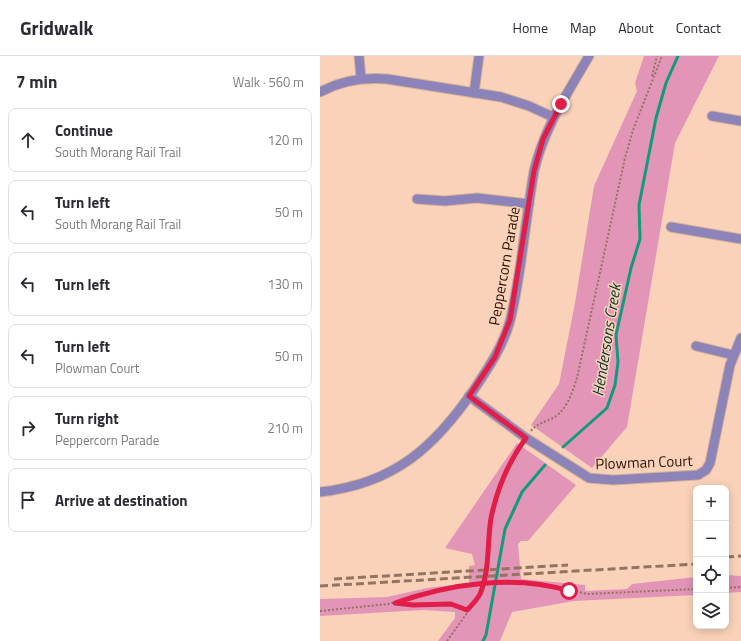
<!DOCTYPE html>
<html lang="en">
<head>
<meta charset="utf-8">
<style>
  body { margin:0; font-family:"Titillium Web",sans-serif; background:#f2f2f3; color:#2b2b33 }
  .controls { position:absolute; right:12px; bottom:12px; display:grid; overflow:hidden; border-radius:8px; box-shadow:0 2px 10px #0003 }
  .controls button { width:36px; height:36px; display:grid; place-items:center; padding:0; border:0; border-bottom:1px solid #e1e1e2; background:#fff; color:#2b2b33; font:20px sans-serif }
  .stop { position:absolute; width:12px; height:12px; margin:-9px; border:3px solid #e11d48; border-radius:50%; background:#fff }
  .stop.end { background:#e11d48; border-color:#fff; box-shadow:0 1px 4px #0008 }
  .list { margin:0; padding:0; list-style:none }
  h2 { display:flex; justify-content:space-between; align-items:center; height:52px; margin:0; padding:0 16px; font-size:17px }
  h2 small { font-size:13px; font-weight:400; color:#7c7c81 }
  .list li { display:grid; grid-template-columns:26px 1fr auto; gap:12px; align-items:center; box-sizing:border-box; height:64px; margin:0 8px 8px; padding:0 8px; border:1px solid #e1e1e2; border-radius:8px }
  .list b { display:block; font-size:15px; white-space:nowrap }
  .list p { margin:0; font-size:13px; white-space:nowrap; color:#7c7c81 }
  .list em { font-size:13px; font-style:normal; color:#7c7c81 }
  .icon { flex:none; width:22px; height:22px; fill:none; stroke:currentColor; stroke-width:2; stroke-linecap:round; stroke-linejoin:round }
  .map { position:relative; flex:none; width:421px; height:585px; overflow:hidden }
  header { display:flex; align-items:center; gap:24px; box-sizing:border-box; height:56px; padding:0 20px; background:#fff; border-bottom:1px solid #e1e1e2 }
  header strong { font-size:19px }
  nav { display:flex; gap:22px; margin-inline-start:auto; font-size:14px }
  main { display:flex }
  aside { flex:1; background:#fff }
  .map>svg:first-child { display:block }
  .green { fill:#e295b7 }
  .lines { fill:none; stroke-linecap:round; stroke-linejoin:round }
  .stream { stroke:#119b7c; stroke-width:3 }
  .street-casing { stroke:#d5b099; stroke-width:11 }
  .path { stroke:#947461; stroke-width:2; stroke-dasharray:2 2; stroke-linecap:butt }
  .street { stroke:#8c83b8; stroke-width:9 }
  .rail { stroke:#947460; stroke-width:3; stroke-dasharray:8 4; stroke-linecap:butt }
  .path-bridge { stroke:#947461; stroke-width:2; stroke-dasharray:2 2; stroke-linecap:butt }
  .route { stroke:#e11d48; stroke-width:5 }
  .labels { text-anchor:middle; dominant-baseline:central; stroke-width:3; stroke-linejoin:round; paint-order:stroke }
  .street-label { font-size:15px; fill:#2c1405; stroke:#fad2ba }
  .water-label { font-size:16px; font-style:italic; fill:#02392c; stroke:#fad2ba }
</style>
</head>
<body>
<header>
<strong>Gridwalk</strong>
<nav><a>Home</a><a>Map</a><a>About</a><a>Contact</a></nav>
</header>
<main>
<aside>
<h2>7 min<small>Walk · 560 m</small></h2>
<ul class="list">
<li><svg class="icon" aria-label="ahead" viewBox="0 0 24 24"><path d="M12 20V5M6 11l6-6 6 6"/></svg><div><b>Continue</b><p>South Morang Rail Trail</p></div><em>120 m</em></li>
<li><svg class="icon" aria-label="left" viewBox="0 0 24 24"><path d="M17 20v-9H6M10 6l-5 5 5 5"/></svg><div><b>Turn left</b><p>South Morang Rail Trail</p></div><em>50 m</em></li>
<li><svg class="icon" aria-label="left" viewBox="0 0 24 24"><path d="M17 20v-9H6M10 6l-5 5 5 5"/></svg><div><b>Turn left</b></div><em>130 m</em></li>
<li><svg class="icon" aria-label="left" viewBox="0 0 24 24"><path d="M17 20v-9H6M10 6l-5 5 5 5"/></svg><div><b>Turn left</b><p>Plowman Court</p></div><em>50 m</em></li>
<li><svg class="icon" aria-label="right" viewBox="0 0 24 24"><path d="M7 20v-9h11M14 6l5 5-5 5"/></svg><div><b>Turn right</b><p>Peppercorn Parade</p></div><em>210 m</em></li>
<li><svg class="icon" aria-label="arrive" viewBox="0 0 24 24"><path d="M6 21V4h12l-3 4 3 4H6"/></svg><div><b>Arrive at destination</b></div></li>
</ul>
</aside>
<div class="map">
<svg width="421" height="585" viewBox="0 0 421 585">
  <rect width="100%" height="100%" fill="#fad2ba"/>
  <g class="green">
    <polygon points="324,0 399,0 355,87 307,371 272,412 211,369 239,328 255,247 274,130 317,35 315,27"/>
    <polygon points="197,387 256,429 208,485 201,485 198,488 201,523 265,529 265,535 307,533 312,528 376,521 376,539 254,545 192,556 180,585 118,585 135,562 135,556 103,554 0,560 0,543 67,541 107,532 149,527 149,510 155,509 152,498 125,492"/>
    <polygon points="406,519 421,520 421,536 406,537"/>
  </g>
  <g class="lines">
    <g class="stream">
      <polyline points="243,391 287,352 295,329 298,306 296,279 311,212 320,183 319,149 336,62 346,27 358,0"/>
      <polyline points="163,585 166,579 185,473 202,436 225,409"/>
    </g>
    <defs>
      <g id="street">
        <polyline points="39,0 41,22"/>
        <path d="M0,36c22,-12 43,-15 67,-13l114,18 28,9 24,11"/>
        <polyline points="154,37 159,0"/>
        <polyline points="392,60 421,65"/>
        <polyline points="97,143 125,145 157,142 209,148"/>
        <polyline points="351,171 421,183"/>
        <polyline points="376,290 413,299"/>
        <polyline points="149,340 206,382 269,422 293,424 378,419 386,414 390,407 410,309 421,282"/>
        <path d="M0,436c74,-8 115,-45 155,-104 14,-21 28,-42 35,-67 5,-20 8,-40 11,-60 4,-30 8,-60 13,-90 10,-43 33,-77 55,-115"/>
      </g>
    </defs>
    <use href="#street" class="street-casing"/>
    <g class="path">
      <polyline points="332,20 337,0"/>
      <path d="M211,375c5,-7 14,-9 22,-13 14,-8 19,-25 24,-40l48,-220 8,-28 29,-74"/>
      <polyline points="201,526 225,528 267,538 376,533"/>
      <polyline points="406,532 421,531"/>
      <polyline points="76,547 93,549 131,548 147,555"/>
      <polyline points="0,555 68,548 112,536 149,529"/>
      <polyline points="127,585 160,539 166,508 173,454 189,409 201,388"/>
    </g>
    <use href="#street" class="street"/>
    <g class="rail">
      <polyline points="406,501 421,500"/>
      <polyline points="14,523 248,509"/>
      <polyline points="0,530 376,508"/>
    </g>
    <polyline class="path-bridge" points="149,529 201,526"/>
  </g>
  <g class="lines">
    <path class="route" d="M241,48l-18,35 -9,32 -24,149 -15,37 -26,39 57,42c-17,23 -29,51 -35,80 -4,24 -1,53 -11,76 -3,6 -8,11 -13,16l-16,-6 -38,1 -18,-2c54,-19 119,-29 174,-12"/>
  </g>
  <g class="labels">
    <g class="street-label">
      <text transform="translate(184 210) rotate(-80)">Peppercorn Parade</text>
      <text transform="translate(324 406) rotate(-2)">Plowman Court</text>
    </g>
    <g class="water-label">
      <text transform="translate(286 284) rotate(-81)">Hendersons Creek</text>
    </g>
  </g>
</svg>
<div class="controls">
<button>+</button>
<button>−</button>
<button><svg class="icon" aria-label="locate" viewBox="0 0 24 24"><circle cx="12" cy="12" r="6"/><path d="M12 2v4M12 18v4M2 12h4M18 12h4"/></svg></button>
<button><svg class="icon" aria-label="layers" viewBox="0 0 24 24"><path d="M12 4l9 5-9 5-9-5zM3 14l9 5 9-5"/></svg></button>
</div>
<div class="stop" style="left:249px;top:535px"></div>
<div class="stop end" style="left:241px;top:48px"></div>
</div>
</main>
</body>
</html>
